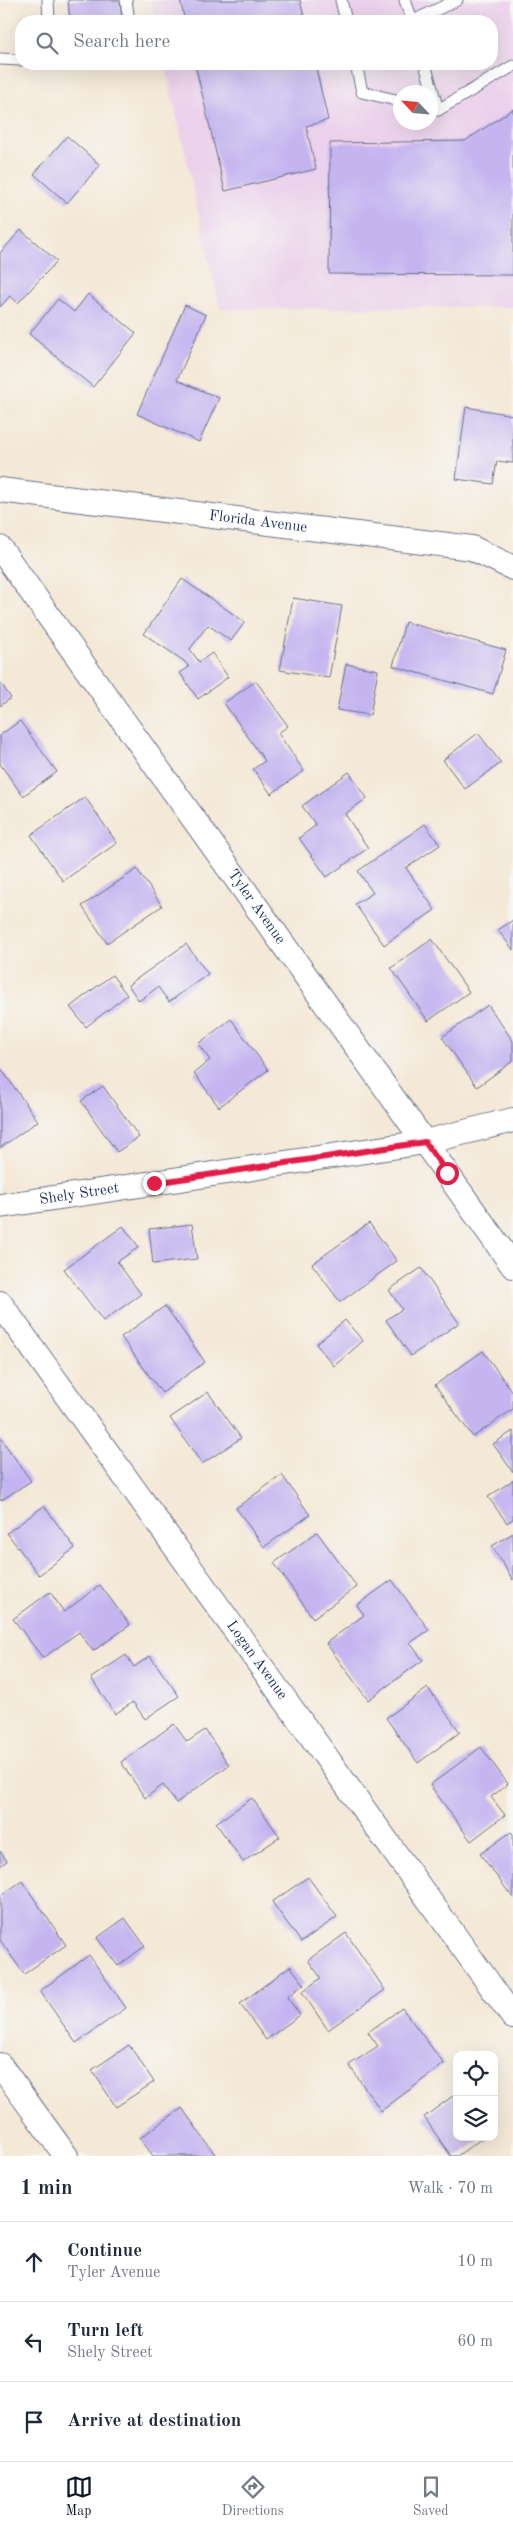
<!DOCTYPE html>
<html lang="en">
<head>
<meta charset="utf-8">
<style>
  body { margin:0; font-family:"Old Standard TT",serif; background:#f2f2f3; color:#1f2937 }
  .controls { position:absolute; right:15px; bottom:15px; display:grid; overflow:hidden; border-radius:10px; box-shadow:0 5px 20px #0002 }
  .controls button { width:45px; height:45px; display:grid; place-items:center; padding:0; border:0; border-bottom:1px solid #e0e1e3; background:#fff; color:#1f2937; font:25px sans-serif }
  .compass { position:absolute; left:393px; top:85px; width:45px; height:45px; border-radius:50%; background:#fff; box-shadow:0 5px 20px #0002; rotate:296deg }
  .stop { position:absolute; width:15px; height:15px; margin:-11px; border:4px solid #e11d48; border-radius:50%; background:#fff }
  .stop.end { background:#e11d48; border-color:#fff; box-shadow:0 1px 5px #0008 }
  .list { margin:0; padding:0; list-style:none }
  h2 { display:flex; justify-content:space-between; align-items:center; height:65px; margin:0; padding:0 20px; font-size:21px }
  h2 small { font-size:16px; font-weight:400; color:#747a83 }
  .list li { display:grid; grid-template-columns:32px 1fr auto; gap:15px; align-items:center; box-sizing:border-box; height:80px; padding:0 20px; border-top:1px solid #e0e1e3 }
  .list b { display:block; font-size:19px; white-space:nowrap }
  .list p { margin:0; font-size:16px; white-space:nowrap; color:#747a83 }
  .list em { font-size:16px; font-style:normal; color:#747a83 }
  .icon { flex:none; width:28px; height:28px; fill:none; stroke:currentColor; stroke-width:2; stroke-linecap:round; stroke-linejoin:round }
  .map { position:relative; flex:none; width:513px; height:2156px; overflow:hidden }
  .search { position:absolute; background:#fff; box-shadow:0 5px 20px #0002; left:15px; right:15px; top:15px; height:55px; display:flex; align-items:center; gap:12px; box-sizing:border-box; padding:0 18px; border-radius:20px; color:#747a83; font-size:19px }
  .sheet { height:305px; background:#fff }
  nav { display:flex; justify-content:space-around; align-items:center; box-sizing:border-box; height:70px; border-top:1px solid #e0e1e3; background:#fff; font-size:14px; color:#747a83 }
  nav a { display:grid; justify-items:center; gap:2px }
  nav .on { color:#111827 }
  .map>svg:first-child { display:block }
  .built { fill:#ebd1eb; fill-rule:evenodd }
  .building { fill:#c4b5f0 }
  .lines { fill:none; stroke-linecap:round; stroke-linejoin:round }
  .lane-casing { stroke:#677088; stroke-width:13 }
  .street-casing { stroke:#677088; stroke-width:26 }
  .lane { stroke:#fff; stroke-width:11 }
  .street { stroke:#fff; stroke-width:24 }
  .route { stroke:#e11d48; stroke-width:6 }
  .labels { text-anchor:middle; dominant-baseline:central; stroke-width:4.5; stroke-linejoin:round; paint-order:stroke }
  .street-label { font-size:15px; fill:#1b2f5e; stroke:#f6f6f2 }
</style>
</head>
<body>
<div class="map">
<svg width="513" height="2156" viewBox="0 0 513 2156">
  <rect width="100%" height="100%" fill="#f6f6f2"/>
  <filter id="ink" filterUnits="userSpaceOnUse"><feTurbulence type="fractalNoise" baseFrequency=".02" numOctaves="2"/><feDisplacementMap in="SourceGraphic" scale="10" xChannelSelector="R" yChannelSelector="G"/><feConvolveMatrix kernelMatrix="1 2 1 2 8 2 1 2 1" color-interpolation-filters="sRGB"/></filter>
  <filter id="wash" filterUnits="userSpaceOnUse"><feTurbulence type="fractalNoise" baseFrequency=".0096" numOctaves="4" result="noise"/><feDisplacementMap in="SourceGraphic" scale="20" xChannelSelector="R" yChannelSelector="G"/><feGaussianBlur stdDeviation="1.12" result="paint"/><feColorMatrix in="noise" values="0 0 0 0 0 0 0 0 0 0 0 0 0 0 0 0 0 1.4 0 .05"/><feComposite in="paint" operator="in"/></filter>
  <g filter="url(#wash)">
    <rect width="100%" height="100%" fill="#f4e8d6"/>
    <path class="built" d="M151,0h362v307l-293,2 -55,-245h327v-43h-336zM400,92h30v30h-30z"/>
    <g id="blocks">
      <g class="building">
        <polygon points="68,0 120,0 122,21 70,21"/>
        <polygon points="180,0 300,0 305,21 185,21"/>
        <polygon points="195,64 315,64 328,120 306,126 316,169 225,191"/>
        <polygon points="513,109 513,275 329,274 330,143 465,141"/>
        <polygon points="67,136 100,165 67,203 34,174"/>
        <polygon points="21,230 57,261 18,303 10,296 0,307 0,253"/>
        <polygon points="88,294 136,333 93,387 29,334 58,299 74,312"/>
        <polygon points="185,305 206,315 177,380 219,398 199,442 137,414"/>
        <polygon points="466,407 513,415 513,463 497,461 493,484 456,479"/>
        <polygon points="182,579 245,622 231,641 208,625 190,649 199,662 212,653 228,677 198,699 180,673 189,667 184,661 144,634"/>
        <polygon points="293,598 342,606 329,678 280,670"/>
        <polygon points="405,622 506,650 493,694 393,666"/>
        <polygon points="346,664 378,670 370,715 337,710"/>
        <polygon points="256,681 288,726 278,733 304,771 271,794 253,769 265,761 224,703"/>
        <polygon points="0,682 11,698 0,706"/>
        <polygon points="20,721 57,772 23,796 0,764 0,735"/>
        <polygon points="478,733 501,763 465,789 443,760"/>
        <polygon points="349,772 367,798 345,814 368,848 327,877 299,838 316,825 302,806"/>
        <polygon points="85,797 117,843 63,881 31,835"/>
        <polygon points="425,824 440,845 406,868 435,910 384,945 355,904 373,893 358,871"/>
        <polygon points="137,869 162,906 107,943 82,906"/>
        <polygon points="513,920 513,950 498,930"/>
        <polygon points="432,939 469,992 428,1021 391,968"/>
        <polygon points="186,944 208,974 169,1002 158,987 139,1001 128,985"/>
        <polygon points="112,975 127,995 86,1027 70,1007"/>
        <polygon points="488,1005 513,1041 513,1061 477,1087 442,1037"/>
        <polygon points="231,1019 268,1070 219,1107 194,1073 210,1060 198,1044"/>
        <polygon points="0,1067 38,1121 0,1148"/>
        <polygon points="103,1086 139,1137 117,1152 81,1101"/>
        <polygon points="369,1223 397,1261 340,1302 312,1264"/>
        <polygon points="192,1224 197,1259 153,1264 149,1229"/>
        <polygon points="123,1226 139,1247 117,1262 141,1294 103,1321 64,1269"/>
        <polygon points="421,1268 459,1323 411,1356 386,1320 402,1309 389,1290"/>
        <polygon points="165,1306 205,1362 162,1393 121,1337"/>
        <polygon points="345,1320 363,1341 334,1366 316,1344"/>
        <polygon points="483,1351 513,1393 513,1409 473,1437 435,1385"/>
        <polygon points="208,1392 241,1438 202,1464 170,1418"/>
        <polygon points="513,1431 513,1472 493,1444"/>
        <polygon points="0,1437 31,1481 0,1501"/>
        <polygon points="282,1475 310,1515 264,1547 236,1508"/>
        <polygon points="513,1480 513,1519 507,1523 488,1497"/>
        <polygon points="44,1506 75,1548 39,1575 7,1533"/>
        <polygon points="317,1532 357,1587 313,1618 274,1563"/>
        <polygon points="513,1533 513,1580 492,1546"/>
        <polygon points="392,1580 429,1630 410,1643 423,1660 368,1700 326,1643 364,1615 357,1605"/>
        <polygon points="100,1585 130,1625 93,1651 79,1632 43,1658 13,1619 50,1592 64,1612"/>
        <polygon points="126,1655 134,1667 150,1656 179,1696 145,1719 133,1702 115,1714 91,1678"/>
        <polygon points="428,1688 460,1732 418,1763 386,1718"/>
        <polygon points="174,1724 187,1742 205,1730 229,1765 176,1803 163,1785 145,1798 121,1762"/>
        <polygon points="481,1747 508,1784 491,1797 505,1815 471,1841 430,1785"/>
        <polygon points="252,1798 280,1837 243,1862 216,1823"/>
        <polygon points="511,1832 513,1834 513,1898 480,1854"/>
        <polygon points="0,1851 7,1861 0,1866"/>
        <polygon points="308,1877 337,1917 301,1942 272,1902"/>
        <polygon points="22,1881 66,1945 24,1974 0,1940 0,1896"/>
        <polygon points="125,1918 145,1946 118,1966 97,1938"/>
        <polygon points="346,1933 385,1990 328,2030 302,1992 321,1978 308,1960"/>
        <polygon points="89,1955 126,2008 76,2043 40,1991"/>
        <polygon points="290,1966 304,1984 287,1997 300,2015 266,2040 240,2004"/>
        <polygon points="402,2008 444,2064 381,2111 349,2065 378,2046 368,2032"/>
        <polygon points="129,2045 154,2082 116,2107 92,2070"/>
        <polygon points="457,2093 457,2137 484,2137 457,2156 451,2156 424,2117"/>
        <polygon points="182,2108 216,2156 153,2156 140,2138"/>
      </g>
    </g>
  </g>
  <g filter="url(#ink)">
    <use href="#blocks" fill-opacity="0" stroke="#677088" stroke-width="1"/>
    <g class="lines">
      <defs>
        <g id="lane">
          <polyline points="48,0 49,21"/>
          <polyline points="126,0 129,21"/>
          <polyline points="341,0 346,21"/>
          <polyline points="405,0 412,21"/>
          <polyline points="413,21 457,0"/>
          <polyline points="0,59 21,60"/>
          <polyline points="356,64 362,92 400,101"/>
          <polyline points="425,64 438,110 430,108"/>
          <polyline points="438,110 513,66"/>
        </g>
        <g id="street">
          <path id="s1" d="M0,490l472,58 41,20"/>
          <path id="s2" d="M0,548l513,718"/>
          <path id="s3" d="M0,1206l425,-64 88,-22"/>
          <path id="s4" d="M0,1303l513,714"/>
          <polyline points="0,2065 66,2156"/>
        </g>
      </defs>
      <use href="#lane" class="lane-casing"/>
      <use href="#street" class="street-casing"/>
      <use href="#lane" class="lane"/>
      <use href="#street" class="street"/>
    </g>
  </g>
  <g class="lines" filter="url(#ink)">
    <polyline class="route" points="154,1183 425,1142 447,1173"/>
  </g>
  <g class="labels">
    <g class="street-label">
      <text stroke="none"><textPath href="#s1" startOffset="260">Florida Avenue</textPath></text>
      <text stroke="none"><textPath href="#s2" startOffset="441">Tyler Avenue</textPath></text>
      <text stroke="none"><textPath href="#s3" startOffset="80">Shely Street</textPath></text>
      <text stroke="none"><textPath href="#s4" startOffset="440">Logan Avenue</textPath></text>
    </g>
  </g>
</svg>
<div class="controls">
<button><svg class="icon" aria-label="locate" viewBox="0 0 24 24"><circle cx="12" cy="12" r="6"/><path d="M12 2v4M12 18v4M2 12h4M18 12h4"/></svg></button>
<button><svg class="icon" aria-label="layers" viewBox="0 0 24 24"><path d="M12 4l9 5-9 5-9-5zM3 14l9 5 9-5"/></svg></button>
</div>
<svg class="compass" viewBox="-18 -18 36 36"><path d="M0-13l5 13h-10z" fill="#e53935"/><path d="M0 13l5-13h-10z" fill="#747a83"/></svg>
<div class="stop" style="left:447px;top:1173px"></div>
<div class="stop end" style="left:154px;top:1183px"></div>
<div class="search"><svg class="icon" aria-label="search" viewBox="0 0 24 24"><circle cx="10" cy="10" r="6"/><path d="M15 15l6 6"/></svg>Search here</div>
</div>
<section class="sheet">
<h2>1 min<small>Walk · 70 m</small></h2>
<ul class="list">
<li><svg class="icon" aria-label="ahead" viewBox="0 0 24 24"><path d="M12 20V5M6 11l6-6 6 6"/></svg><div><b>Continue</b><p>Tyler Avenue</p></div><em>10 m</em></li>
<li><svg class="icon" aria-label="left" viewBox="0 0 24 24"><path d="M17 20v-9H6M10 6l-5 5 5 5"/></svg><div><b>Turn left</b><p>Shely Street</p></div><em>60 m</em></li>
<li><svg class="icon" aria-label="arrive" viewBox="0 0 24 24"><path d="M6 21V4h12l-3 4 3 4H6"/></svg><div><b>Arrive at destination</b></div></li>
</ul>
</section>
<nav>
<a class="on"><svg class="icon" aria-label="map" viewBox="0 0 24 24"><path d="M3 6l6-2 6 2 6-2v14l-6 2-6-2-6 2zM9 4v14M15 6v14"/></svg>Map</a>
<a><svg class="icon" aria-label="directions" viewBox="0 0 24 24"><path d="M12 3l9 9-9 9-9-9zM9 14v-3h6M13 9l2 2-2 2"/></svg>Directions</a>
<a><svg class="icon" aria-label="saved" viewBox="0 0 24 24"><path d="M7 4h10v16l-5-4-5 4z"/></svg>Saved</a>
</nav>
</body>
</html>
